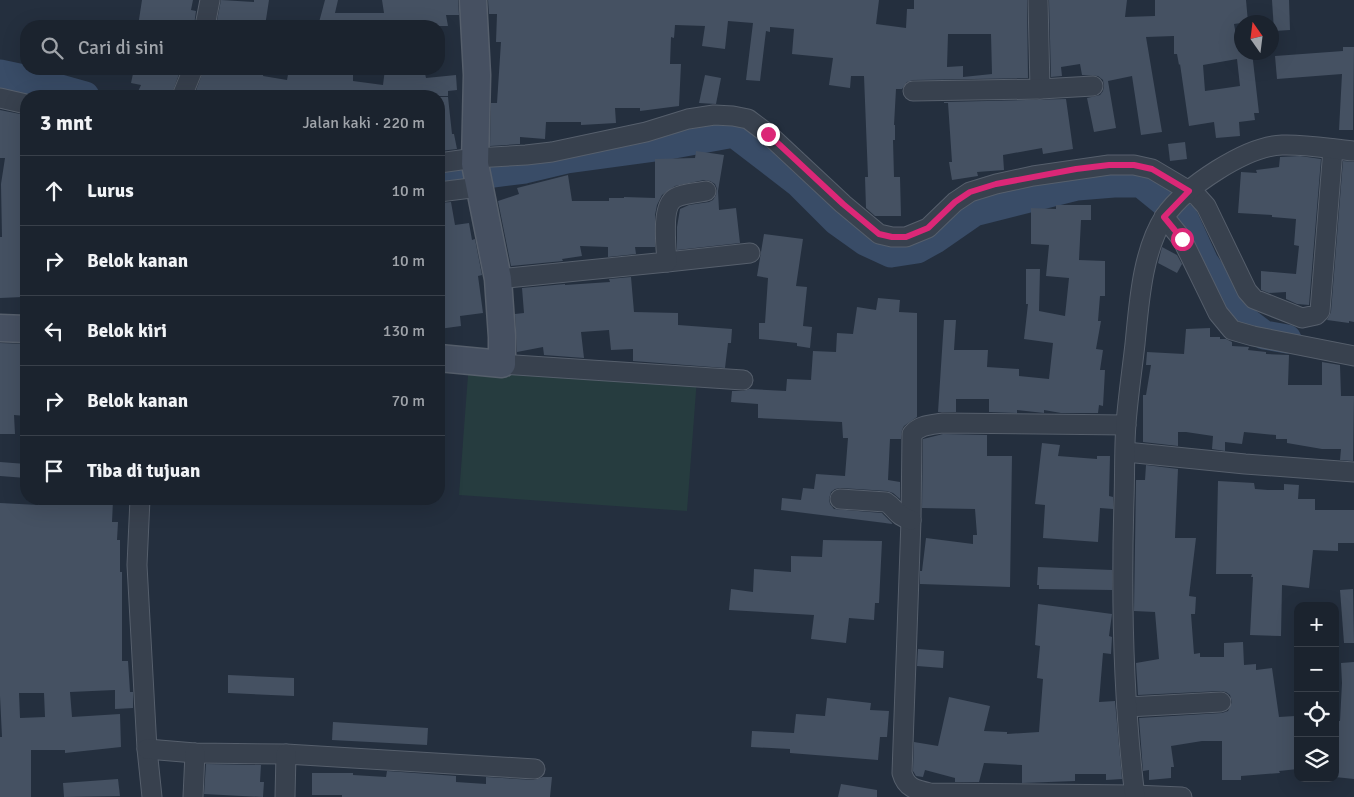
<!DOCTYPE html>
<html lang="id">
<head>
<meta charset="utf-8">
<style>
  body { margin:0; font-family:Signika,sans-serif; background:#242b36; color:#f1f3f6 }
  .controls { position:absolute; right:15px; bottom:15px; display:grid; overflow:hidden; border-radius:10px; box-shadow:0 5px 20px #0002 }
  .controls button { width:45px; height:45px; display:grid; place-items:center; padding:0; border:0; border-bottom:1px solid #39404a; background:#1b232e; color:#f1f3f6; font:25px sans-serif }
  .compass { position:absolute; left:1234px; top:15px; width:45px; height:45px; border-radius:50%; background:#1b232e; box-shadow:0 5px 20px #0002; rotate:346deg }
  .stop { position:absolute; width:15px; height:15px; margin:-11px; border:4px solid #db2777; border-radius:50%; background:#fff }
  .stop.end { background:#db2777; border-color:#fff; box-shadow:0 1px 5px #0008 }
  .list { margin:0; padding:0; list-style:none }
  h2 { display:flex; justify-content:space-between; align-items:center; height:65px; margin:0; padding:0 20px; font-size:21px }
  h2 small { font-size:16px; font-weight:400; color:#a0a4aa }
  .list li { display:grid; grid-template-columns:32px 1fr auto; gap:15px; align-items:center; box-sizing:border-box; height:70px; padding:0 20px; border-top:1px solid #39404a }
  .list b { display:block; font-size:19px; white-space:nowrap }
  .list em { font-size:16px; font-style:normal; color:#a0a4aa }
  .icon { flex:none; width:28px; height:28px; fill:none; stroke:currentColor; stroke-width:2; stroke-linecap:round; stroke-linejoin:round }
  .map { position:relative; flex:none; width:1354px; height:797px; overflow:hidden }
  .search { position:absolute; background:#1b232e; box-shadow:0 5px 20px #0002; left:20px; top:20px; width:425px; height:55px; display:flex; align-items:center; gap:12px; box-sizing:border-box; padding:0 18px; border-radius:20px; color:#a0a4aa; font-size:19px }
  .panel { position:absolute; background:#1b232e; box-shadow:0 5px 20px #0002; left:20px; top:90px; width:425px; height:415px; border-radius:20px }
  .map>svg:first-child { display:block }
  .green { fill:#263c3f }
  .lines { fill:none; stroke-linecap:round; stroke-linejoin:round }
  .river { stroke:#394c67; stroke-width:29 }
  .building { fill:#455162; fill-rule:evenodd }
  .street-casing { stroke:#565f6c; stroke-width:21 }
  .secondary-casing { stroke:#565f6c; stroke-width:29 }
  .street { stroke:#38414e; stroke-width:19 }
  .secondary { stroke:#465061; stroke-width:26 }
  .route { stroke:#db2777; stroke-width:6 }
</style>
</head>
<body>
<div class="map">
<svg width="1354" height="797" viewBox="0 0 1354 797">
  <rect width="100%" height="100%" fill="#242f3e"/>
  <polygon class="green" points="469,362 697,378 687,511 459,495"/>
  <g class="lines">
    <g class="river">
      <polyline points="0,74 28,80 85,96"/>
      <polyline points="439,180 525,169 567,159 663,146 734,133 799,183 837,221 865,241 891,253 917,249 935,239 974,212 1077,186 1114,183 1141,183 1184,218 1204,262 1243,319 1264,335 1287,339"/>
    </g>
  </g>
  <g class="building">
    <polygon points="142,0 193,0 191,10 196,11 194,26 138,26"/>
    <polygon points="221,0 254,2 254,0 269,0 265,26 216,26"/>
    <polygon points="325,0 338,0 335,13 384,13 382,0 458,0 459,15 446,15 448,26 318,26"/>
    <path d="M488,0h391l-3,24 30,4 1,-19h7v-9h113l1,78 -115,2 -6,2 -5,7h-6l-2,36h1v15h-2l1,37h6l1,39h-26l-9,-8 -1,-31h3l-4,-101h-13l-1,12 -21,-3 4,-27 -41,-4 2,-25 -24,-2v5l-4,-1 -6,50 -14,-1 7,-57 -25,-2 -3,28 -23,-3 3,-20 -30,-1 -1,13 -3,-1 -1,27h11l-2,42 -39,5v-3h-25l1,15 -35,2v-3h-35l-1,17 -25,-2v7l-30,2 1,-43h6l4,-61h-5l1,-28h-8zM948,34h43l1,40 -29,3v-11l-16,1z"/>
    <path d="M1049,0h78l-2,17 30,-1v-16h91l2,22 -14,2 5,28h13l7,61h-5l1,7 -16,2 1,14 -24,2 -2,-16 -25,4 -9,-62 -1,1 -2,-11h-3v-18l-28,1 16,95 -21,3 -9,-59 -24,5 8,47 -22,4 -7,-34 13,-3 3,-4 1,-5 -1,-6 -5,-4 -16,-1 -2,-11 -19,3 1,9 -11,1zM1237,59l3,27 -35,5 -2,-26z"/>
    <polygon points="1272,0 1289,0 1290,30 1274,31"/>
    <polygon points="1343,47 1354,47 1353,130 1339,130 1342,74 1277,79 1275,56 1343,51"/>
    <polygon points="134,69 181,69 171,96 136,96 141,85 131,83"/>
    <polygon points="204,69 264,69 263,76 287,80 289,69 315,69 330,72 330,69 353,69 353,81 383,85 385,69 424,69 426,78 456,75 457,90 448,91 448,96 301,96 280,92 277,93 277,96 194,96"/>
    <polygon points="705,75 721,78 716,104 699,103"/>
    <polygon points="439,97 448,97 452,134 454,134 457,149 440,151"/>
    <polygon points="1066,99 1073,149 1043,154 1042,148 1003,155 1004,170 977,172 978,176 952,180 949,162 952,162 948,103 944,103 944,102"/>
    <polygon points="0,110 20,114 20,144 26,144 26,253 23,297 0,298 0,237 2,237 1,184 5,158 0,158"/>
    <polygon points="1185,142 1187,159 1170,161 1168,144"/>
    <polygon points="696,151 724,155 718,191 719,210 736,208 740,243 677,250 677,227 680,209 689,205 709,202 713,200 716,195 717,189 715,184 710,181 704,180 675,186 662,195 657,205 655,215 655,247 635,247 636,254 608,257 608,247 580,246 582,256 562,259 563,261 511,266 498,201 519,194 517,188 568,175 572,201 609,201 609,198 624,198 624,197 655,198 655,159 695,158"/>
    <polygon points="1300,156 1321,159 1309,305 1297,304 1286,299 1286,292 1269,293 1261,290 1261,271 1296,274 1299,246 1294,245 1296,219 1272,217 1272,215 1238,213 1241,172 1257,173 1256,170 1279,167 1280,157"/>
    <polygon points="1343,161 1354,162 1354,322 1349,321 1349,323 1327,320 1331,312"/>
    <polygon points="451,202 455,225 469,223 472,240 475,239 482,275 478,276 483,313 460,316 461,326 439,329 439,203"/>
    <polygon points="1056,205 1091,205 1091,220 1081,220 1079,260 1105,261 1105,296 1100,296 1098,321 1101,321 1096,349 1103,350 1100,370 1105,370 1103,406 1099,405 1098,413 1061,413 1044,410 1044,413 1017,410 1017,413 989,412 989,399 956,399 956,412 938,412 944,320 956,320 954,350 988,350 987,367 1019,369 1019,376 1049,379 1053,343 1024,339 1028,304 1026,304 1026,269 1040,269 1039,311 1065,316 1069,278 1046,276 1049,245 1031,244 1031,208 1056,209"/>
    <polygon points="764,234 803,239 796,286 807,287 803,326 812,327 810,348 797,346 797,343 759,339 759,323 765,323 768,278 757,276"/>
    <polygon points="1162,247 1177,255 1182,264 1177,273 1158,263"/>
    <polygon points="631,277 634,312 678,313 678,325 732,329 731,343 728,343 725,368 633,361 633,349 611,350 609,330 581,332 584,358 544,355 543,347 517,352 515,314 524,313 522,288 565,284 565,285 610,282 609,279"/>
    <polygon points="878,298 900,300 899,312 917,313 917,417 904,426 902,430 901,439 890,439 888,480 900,482 900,499 893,493 887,491 841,488 835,489 831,492 829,499 830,504 834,509 882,513 893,524 781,510 782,498 801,500 803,488 814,489 816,474 845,476 848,438 843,438 842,422 758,418 758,404 731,402 732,391 743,391 749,389 786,391 787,379 811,380 813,351 836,352 837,333 853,334 857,307 876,310"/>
    <polygon points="1210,328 1210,337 1220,337 1220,339 1226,339 1232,342 1232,346 1249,347 1248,350 1266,352 1266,354 1289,355 1288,385 1322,385 1322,362 1340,365 1341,396 1354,396 1353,461 1340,460 1341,449 1322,449 1287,443 1287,439 1276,439 1276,435 1244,432 1242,444 1225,442 1225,451 1212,449 1213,436 1186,432 1178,432 1178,446 1143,442 1143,395 1146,395 1151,365 1146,365 1147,352 1184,354 1186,329"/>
    <polygon points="0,343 26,344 26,416 14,415 15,434 0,434"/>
    <polygon points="943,434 987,435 987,456 1012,456 1010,587 920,584 920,571 922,571 926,538 973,544 973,535 977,535 975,509 922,508 923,439"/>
    <polygon points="1042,443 1060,445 1058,456 1097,459 1097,456 1110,456 1109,496 1113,497 1113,509 1100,508 1098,542 1043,538 1045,505 1035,504"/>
    <polygon points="0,462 26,464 26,478 0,476"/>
    <polygon points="1146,465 1178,469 1175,538 1196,538 1189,596 1196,597 1195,614 1191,614 1194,654 1200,653 1200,657 1224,657 1224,643 1243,642 1244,665 1256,664 1256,670 1272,668 1279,717 1295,716 1298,743 1298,769 1279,771 1280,773 1241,776 1241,780 1222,780 1222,741 1202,741 1171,746 1174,767 1171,767 1171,778 1149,780 1149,770 1143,771 1139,718 1222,713 1228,711 1232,702 1230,695 1226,692 1220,691 1138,695 1136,663 1159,659 1155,612 1134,611 1136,480 1145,480"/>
    <polygon points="1218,481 1254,483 1255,489 1268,490 1284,490 1284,484 1299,485 1298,499 1315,499 1315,510 1354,510 1354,543 1338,543 1338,551 1313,550 1309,588 1282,585 1281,636 1250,635 1253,577 1251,577 1252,574 1216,574"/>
    <path d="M85,500l28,1 -1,21h6l-1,18h3v32h2v89h6l2,31h3v16l-18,1v-19l-45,2 2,25 48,-3 1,33 -56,6v-3h-34v47h-31v-60h2l-2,-41v-193l38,2v-2zM19,693h25l1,24 -25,1z"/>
    <polygon points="823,540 882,541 879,603 875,603 874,620 849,618 846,643 811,639 814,615 729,610 731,589 753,592 754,569 791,572 791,556 822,557"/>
    <polygon points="1038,567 1112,570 1112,590 1039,589 1039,585 1037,585"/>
    <polygon points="1353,589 1354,643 1344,643 1340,590"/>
    <polygon points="1038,604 1112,614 1109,636 1112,637 1111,654 1103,653 1099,702 1115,701 1122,779 1106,780 1106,774 1075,774 1075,781 1022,783 1022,765 984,763 979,782 955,782 955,778 925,770 923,777 916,776 913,771 914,742 938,746 949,697 990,706 984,731 1007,732 1007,734 1039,732 1043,679 1037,678 1040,646 1035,645"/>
    <polygon points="918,649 944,651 943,668 917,666"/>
    <polygon points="1354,662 1354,779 1335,777 1335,756 1337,756 1339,721 1340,721 1342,683 1341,663"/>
    <polygon points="228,675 294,678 294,696 228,693"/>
    <polygon points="827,698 871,703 870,710 889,711 887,737 880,737 878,760 790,753 790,749 751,747 752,731 794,733 796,714 825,716"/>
    <polygon points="333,722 428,728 427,745 332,740"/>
    <polygon points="206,764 261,765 260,782 264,782 263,797 204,794"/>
    <polygon points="387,771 456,776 456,782 486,784 486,777 534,780 543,777 552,777 550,797 342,797 342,795 312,795 312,773 353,773 353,775 386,777"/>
    <polygon points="118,779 120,796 64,797 63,783"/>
    <polygon points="841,784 877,790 877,797 838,797"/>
  </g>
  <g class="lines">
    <defs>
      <g id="street">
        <polyline points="1038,0 1040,89"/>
        <polyline points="205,26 210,0"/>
        <polyline points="913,91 1040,89 1093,86"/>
        <polyline points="182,96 193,69"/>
        <polyline points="0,98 26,104"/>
        <polyline points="439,163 475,158 526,155 552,152 646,132 688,119 714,115 733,116 748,119 768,134 843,204 879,234 892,237 906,237 928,228 955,202 970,192 996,184 1033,176 1109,165 1134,165 1152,169 1189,191 1197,196 1206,206 1247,291 1254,299 1302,318 1316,315 1320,311 1333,149"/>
        <polyline points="439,192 479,187"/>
        <polyline points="1164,217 1182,239 1218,313 1232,330 1253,336 1354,356"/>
        <polyline points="667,262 750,253"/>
        <path d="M498,279l169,-17c-1,-16 -6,-56 8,-64 9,-5 22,-5 31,-7"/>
        <polyline points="502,364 743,380"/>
        <path d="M1126,425l-184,-2c-12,2 -22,2 -30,11l-1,86 -9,253c4,15 14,17 28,20l204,2 48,2"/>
        <polyline points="1126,452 1245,464 1354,472"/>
        <polyline points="140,499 137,565 147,749 152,797"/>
        <path d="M840,499l46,3c11,7 10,14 25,18"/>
        <polyline points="1127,707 1221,702"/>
        <polyline points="147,749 195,753 286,754 535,769"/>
        <polyline points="193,797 195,753"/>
        <polyline points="285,797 286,754"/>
        <path d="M1135,797c-12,-98 -14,-198 -11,-297 1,-25 0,-51 2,-76 2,-27 6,-53 9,-80 4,-40 7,-93 30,-128 20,-29 81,-70 117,-71 24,-1 49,4 72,6"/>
      </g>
      <g id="secondary">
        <polyline points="0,328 26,329"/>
        <polyline points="439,358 502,364 502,337 498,279 475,164 477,75 473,0"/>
      </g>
    </defs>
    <use href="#street" class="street-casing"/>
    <use href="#secondary" class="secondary-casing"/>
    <use href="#street" class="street"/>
    <use href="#secondary" class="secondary"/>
  </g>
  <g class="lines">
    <polyline class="route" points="768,134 843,204 879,234 892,237 906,237 928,228 955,202 970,192 996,184 1076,169 1109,165 1134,165 1152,169 1189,191 1164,217 1182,239"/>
  </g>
</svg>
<div class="controls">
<button>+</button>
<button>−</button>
<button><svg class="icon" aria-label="locate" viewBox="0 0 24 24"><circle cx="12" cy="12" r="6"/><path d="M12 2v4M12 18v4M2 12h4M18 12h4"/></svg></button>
<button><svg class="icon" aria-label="layers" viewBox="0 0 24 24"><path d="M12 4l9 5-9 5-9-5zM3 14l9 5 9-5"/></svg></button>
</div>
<svg class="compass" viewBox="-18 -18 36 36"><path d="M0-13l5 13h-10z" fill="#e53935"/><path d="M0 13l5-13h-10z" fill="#a0a4aa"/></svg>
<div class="stop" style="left:1182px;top:239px"></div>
<div class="stop end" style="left:768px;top:134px"></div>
<div class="search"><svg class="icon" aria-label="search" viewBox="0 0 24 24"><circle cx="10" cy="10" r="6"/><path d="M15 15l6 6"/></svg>Cari di sini</div>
<section class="panel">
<h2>3 mnt<small>Jalan kaki · 220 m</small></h2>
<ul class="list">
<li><svg class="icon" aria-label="ahead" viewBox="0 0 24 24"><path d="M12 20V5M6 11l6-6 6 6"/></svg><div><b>Lurus</b></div><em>10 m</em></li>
<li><svg class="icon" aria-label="right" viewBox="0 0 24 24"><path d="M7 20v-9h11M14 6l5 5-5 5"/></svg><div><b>Belok kanan</b></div><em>10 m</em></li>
<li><svg class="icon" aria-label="left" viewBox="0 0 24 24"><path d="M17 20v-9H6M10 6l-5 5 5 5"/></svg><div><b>Belok kiri</b></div><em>130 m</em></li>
<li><svg class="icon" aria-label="right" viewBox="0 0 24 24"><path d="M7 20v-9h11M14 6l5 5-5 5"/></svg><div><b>Belok kanan</b></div><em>70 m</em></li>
<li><svg class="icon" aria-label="arrive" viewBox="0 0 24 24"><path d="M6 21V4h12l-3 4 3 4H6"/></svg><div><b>Tiba di tujuan</b></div></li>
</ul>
</section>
</div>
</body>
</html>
